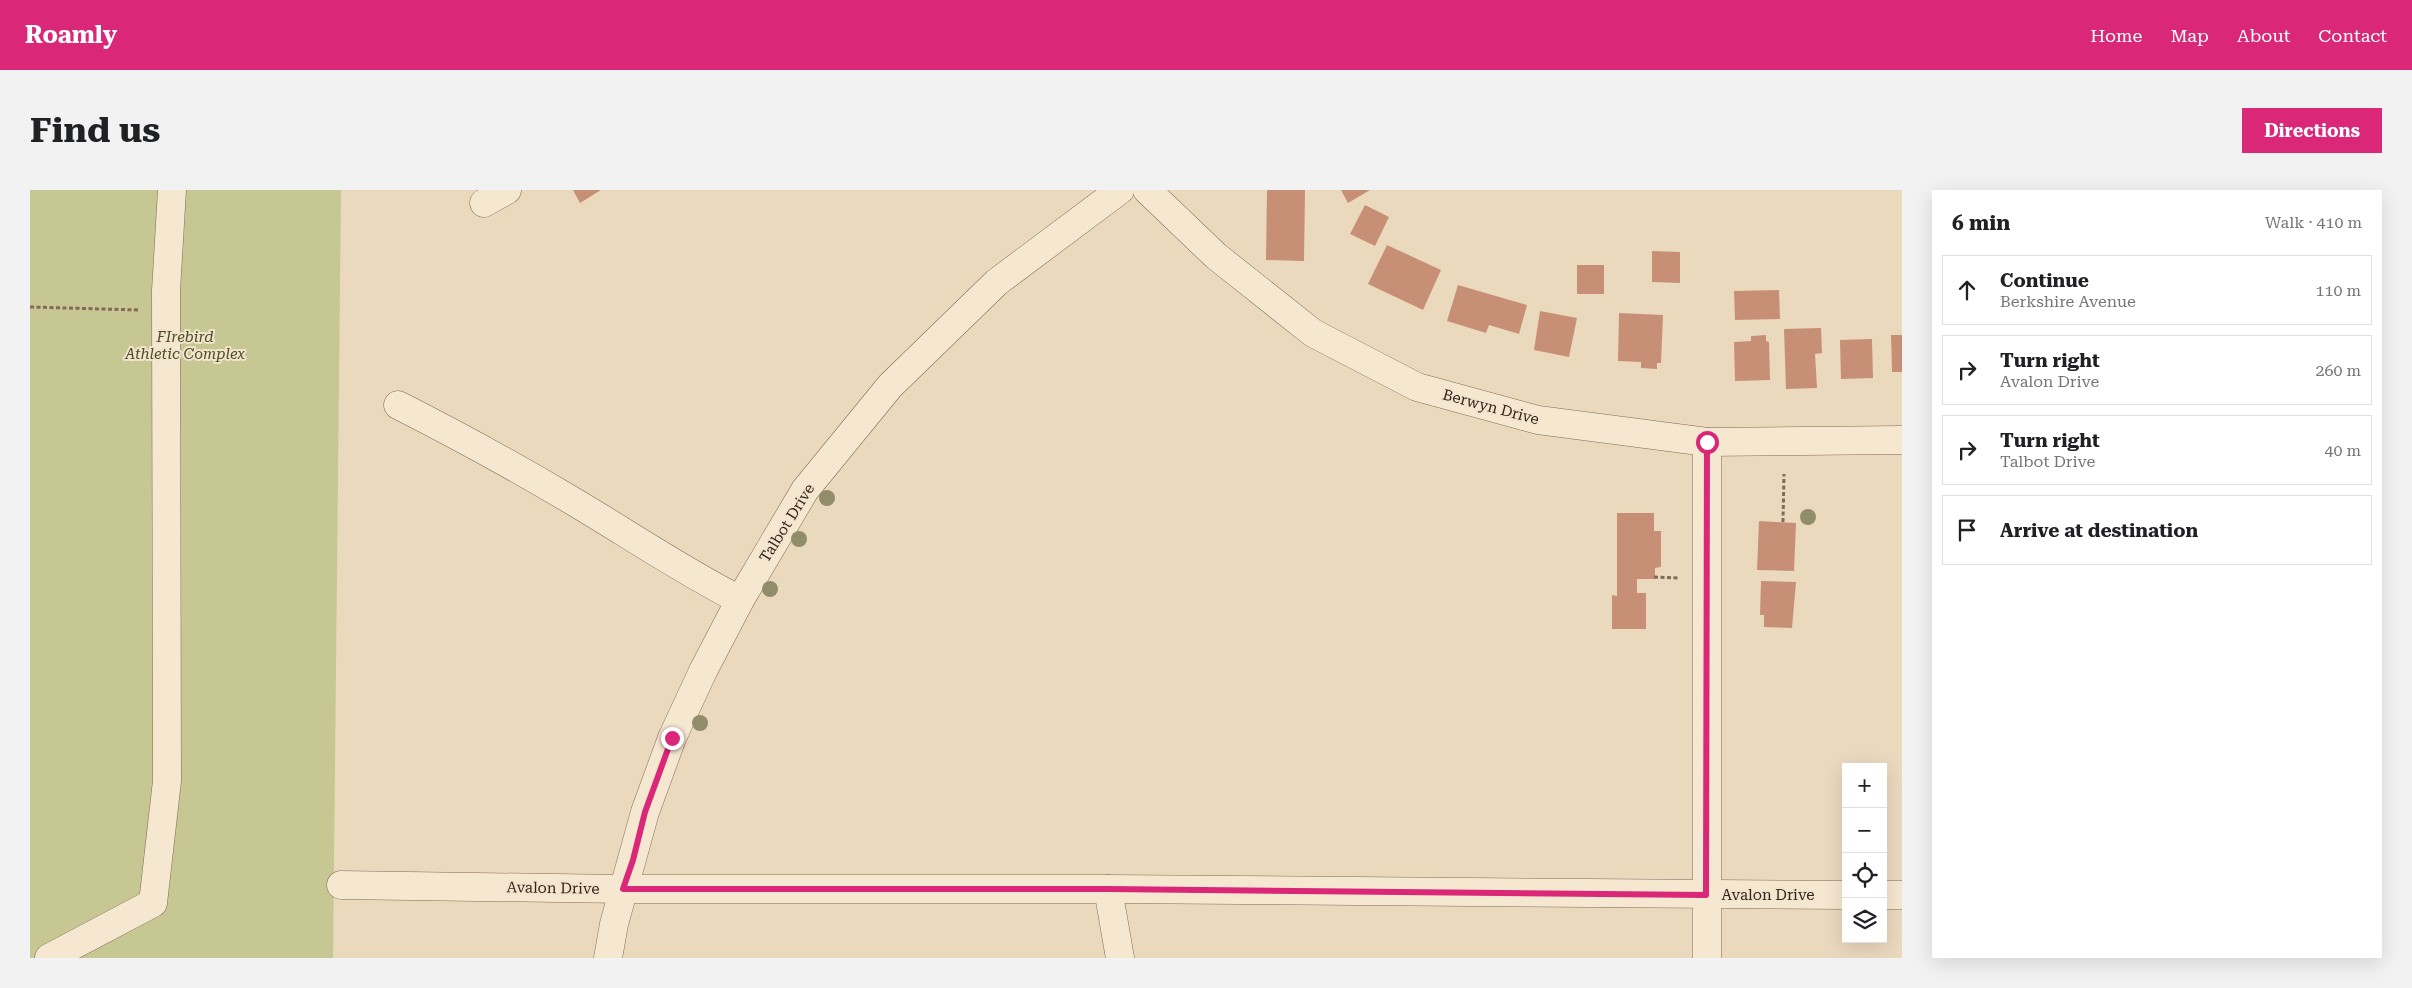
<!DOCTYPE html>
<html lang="en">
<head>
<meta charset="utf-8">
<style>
  body { margin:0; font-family:"Roboto Serif",serif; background:#f2f2f2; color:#202124 }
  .controls { position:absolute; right:15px; bottom:15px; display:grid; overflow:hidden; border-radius:0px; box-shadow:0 5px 20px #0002 }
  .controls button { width:45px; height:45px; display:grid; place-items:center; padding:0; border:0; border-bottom:1px solid #e0e0e0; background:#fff; color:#202124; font:25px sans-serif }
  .stop { position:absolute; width:15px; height:15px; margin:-11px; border:4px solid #db2777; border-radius:50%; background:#fff }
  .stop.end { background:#db2777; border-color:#fff; box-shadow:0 1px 5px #0008 }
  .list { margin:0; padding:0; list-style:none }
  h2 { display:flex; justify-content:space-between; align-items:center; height:65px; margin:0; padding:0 20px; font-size:21px }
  h2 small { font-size:16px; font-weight:400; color:#757577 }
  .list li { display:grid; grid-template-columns:32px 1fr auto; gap:15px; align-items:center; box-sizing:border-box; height:70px; margin:0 10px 10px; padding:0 10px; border:1px solid #e0e0e0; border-radius:0px }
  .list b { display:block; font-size:19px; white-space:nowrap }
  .list p { margin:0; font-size:16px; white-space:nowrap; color:#757577 }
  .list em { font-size:16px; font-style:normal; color:#757577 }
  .icon { flex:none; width:28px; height:28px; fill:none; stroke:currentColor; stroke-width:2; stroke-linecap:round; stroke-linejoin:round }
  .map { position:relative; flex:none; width:1872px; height:768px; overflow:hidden; border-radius:0px }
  header { display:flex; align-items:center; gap:30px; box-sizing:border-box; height:70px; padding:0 25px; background:#db2777; color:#fff }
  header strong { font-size:24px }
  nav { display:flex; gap:28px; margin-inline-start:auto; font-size:18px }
  .intro { display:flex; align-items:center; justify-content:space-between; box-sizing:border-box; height:120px; padding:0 30px }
  h1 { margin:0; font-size:35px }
  .button { padding:12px 22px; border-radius:0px; background:#db2777; color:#fff; font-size:18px; font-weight:700 }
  main { display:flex; gap:30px; padding:0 30px }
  aside { flex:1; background:#fff; border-radius:0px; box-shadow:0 5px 20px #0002 }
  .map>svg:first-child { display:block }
  .green { fill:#c6c793 }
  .building { fill:#c79076 }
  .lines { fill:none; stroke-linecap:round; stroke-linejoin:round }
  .minor-casing { stroke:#826a58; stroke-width:29 }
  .path { stroke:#826a58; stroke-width:3; stroke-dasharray:4 2.5; stroke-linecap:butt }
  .minor { stroke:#f6e7d1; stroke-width:28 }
  .tree { fill:#918c69 }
  .route { stroke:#db2777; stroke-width:6 }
  .labels { text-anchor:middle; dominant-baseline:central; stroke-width:4; stroke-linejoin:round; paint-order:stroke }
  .park-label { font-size:15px; font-style:italic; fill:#474d24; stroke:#f3e4cd }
  .street-label { font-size:15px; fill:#32241c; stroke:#f3e4cd }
</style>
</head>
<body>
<header>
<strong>Roamly</strong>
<nav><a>Home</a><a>Map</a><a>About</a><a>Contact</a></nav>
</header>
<div class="intro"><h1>Find us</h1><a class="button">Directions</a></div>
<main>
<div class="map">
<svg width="1872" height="768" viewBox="0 0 1872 768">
  <rect width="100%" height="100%" fill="#ebd9be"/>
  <polygon class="green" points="0,0 311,0 303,768 0,768"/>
  <g class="building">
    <polygon points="543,0 571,0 550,13"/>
    <polygon points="1237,0 1275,0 1274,71 1236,70"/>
    <polygon points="1311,0 1340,0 1318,13"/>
    <polygon points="1335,15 1359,27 1345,56 1320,44"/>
    <polygon points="1357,55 1411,80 1393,120 1338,94"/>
    <polygon points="1622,61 1650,62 1650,93 1622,92"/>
    <rect x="1547" y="75" width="27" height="29"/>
    <polygon points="1428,95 1497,115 1489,144 1459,135 1456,143 1417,131"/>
    <polygon points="1749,100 1750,129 1705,130 1704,101"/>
    <polygon points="1510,121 1547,128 1539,167 1504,160"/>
    <polygon points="1589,123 1633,125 1631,173 1627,173 1627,179 1611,178 1611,172 1588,171"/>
    <polygon points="1791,138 1792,163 1785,164 1787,198 1756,199 1754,139"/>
    <polygon points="1736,145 1736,151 1739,152 1740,190 1705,191 1704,152 1721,151 1721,146"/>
    <polygon points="1861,145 1872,145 1872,182 1862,182"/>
    <polygon points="1842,149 1843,188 1811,189 1810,150"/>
    <polygon points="1587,323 1624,323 1624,341 1631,341 1631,377 1625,378 1625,389 1607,389 1607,403 1616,403 1616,439 1582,439 1582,405 1587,406"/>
    <polygon points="1729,331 1766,333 1764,381 1727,380"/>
    <polygon points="1731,391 1766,392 1762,438 1734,437 1734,425 1730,425"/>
  </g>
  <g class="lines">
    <defs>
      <g id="minor">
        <polyline points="1117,0 1186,66 1283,143 1387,197 1508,230 1677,252 1872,250"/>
        <polyline points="454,13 477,0"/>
        <path d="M368,215c59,30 116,61 173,95 56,33 110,70 169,100"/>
        <polyline points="1677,252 1677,768"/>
        <polyline points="311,695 593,699 1078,699 1816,705"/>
        <polyline points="1078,699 1090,768"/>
        <polyline points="1853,705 1872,705"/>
        <polyline points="19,768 123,713 137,591 136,101 142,0"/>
        <polyline points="578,768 584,734 615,622 642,548 673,481 710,410 775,300 860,196 967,92 1090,0"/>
      </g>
    </defs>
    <use href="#minor" class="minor-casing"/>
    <g class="path">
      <polyline points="0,117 109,120"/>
      <polyline points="1753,332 1754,284"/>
      <polyline points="1624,387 1648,388"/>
    </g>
    <use href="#minor" class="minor"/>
  </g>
  <g class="tree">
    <circle cx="797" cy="308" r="8"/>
    <circle cx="1778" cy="327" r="8"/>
    <circle cx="769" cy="349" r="8"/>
    <circle cx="740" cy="399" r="8"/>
    <circle cx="670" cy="533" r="8"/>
  </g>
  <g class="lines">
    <polyline class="route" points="642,548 615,622 603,670 593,699 1078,699 1676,705 1677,252"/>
  </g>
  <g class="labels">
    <g class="park-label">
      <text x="155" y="147">FIrebird<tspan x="155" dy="17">Athletic Complex</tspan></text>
    </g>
    <g class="street-label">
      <text transform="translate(1461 217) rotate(15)">Berwyn Drive</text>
      <text transform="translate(757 333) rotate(-58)">Talbot Drive</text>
      <text transform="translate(523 698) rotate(1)">Avalon Drive</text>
      <text x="1738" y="705">Avalon Drive</text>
    </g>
  </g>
</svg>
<div class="controls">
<button>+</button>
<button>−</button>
<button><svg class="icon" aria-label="locate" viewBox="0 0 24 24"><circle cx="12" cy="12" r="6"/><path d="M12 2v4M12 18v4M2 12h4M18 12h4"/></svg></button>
<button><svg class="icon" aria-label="layers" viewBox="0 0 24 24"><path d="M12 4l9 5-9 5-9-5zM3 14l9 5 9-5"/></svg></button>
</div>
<div class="stop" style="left:1677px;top:252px"></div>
<div class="stop end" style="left:642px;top:548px"></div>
</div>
<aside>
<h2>6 min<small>Walk · 410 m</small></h2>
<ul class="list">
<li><svg class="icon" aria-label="ahead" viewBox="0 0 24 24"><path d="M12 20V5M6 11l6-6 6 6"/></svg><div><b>Continue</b><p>Berkshire Avenue</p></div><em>110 m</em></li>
<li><svg class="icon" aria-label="right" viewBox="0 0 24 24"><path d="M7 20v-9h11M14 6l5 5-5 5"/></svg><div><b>Turn right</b><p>Avalon Drive</p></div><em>260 m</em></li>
<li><svg class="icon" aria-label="right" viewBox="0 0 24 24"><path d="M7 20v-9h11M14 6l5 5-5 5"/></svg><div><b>Turn right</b><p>Talbot Drive</p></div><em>40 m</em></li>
<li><svg class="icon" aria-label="arrive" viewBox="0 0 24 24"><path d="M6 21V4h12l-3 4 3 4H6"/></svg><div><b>Arrive at destination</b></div></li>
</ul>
</aside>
</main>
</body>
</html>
